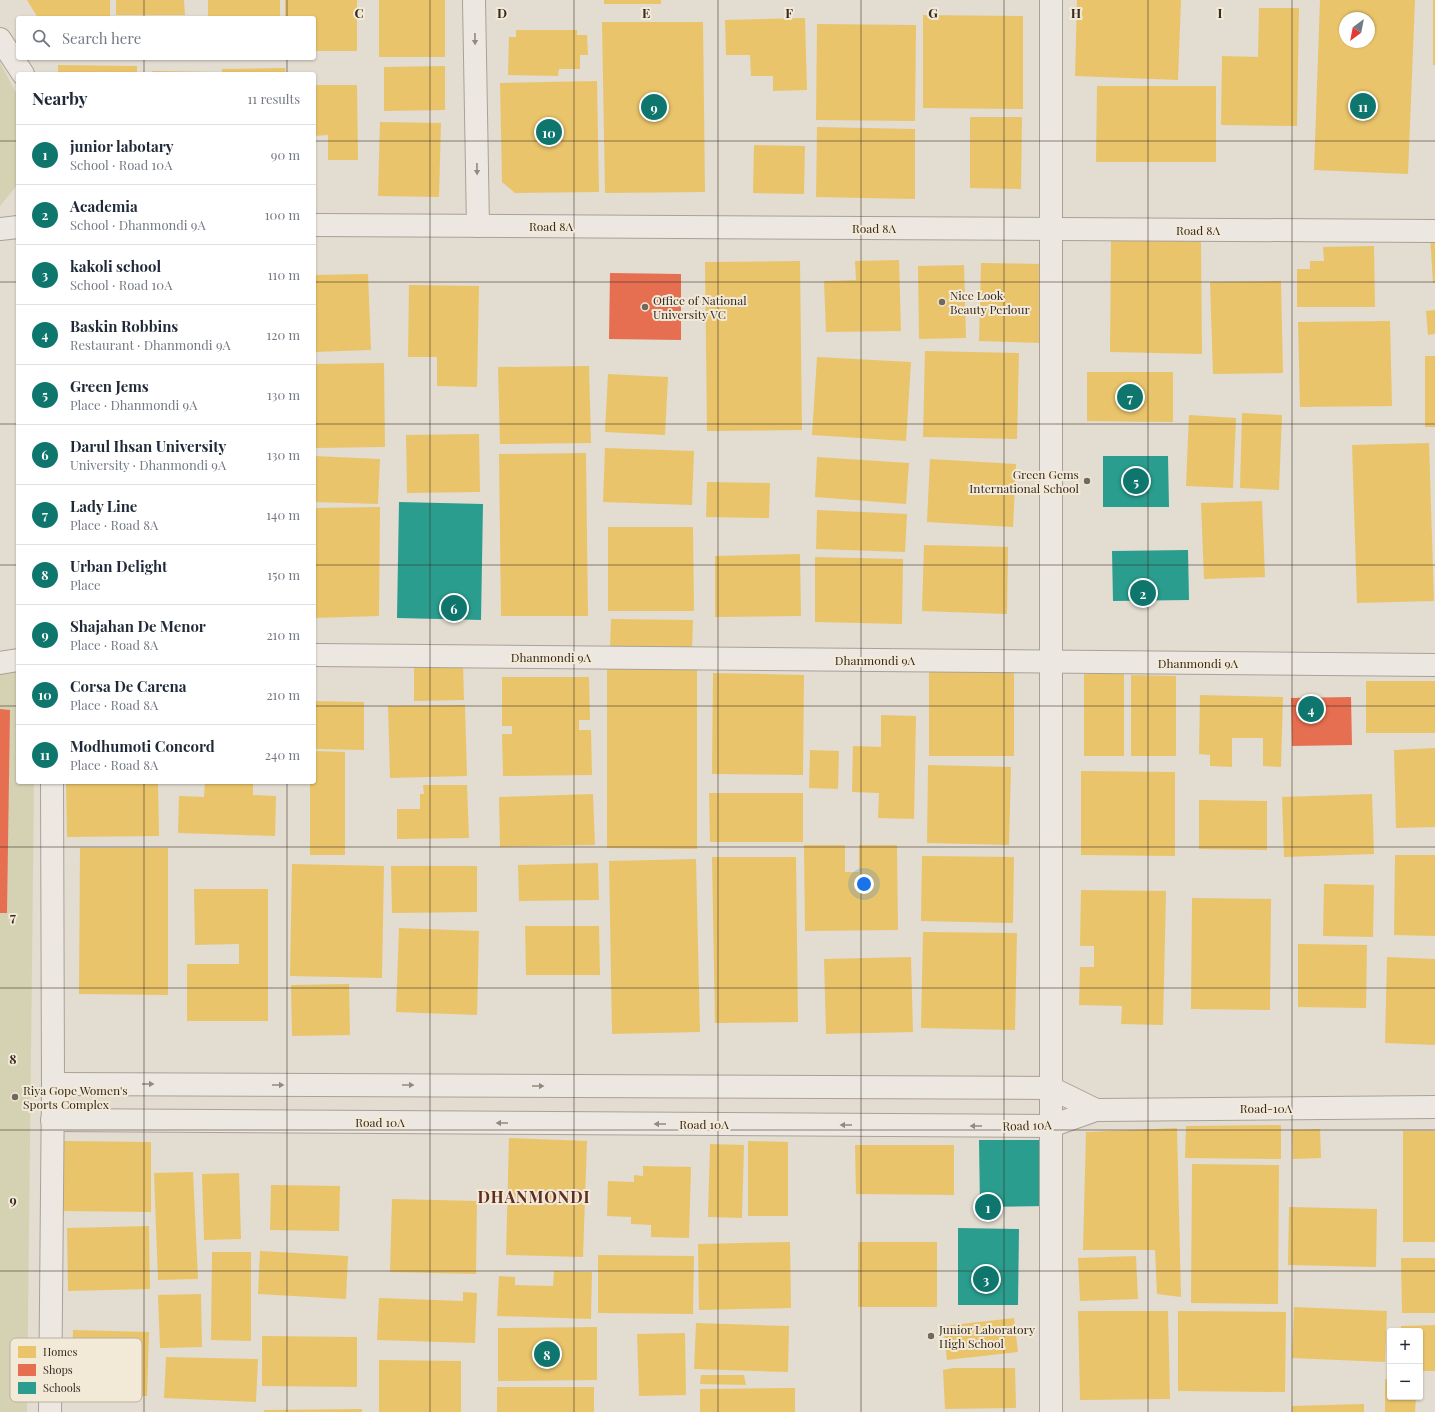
<!DOCTYPE html>
<html lang="en">
<head>
<meta charset="utf-8">
<style>
  body { margin:0; font-family:"Playfair Display",serif; background:#f2f2f3; color:#1f2937 }
  .controls { position:absolute; right:12px; bottom:12px; display:grid; overflow:hidden; border-radius:4px; box-shadow:0 1px 3px #0004 }
  .controls button { width:36px; height:36px; display:grid; place-items:center; padding:0; border:0; border-bottom:1px solid #e0e1e3; background:#fff; color:#1f2937; font:20px sans-serif }
  .compass { position:absolute; left:1339px; top:12px; width:36px; height:36px; border-radius:50%; background:#fff; box-shadow:0 1px 3px #0004; rotate:212deg }
  .you { position:absolute; left:864px; top:884px; width:14px; height:14px; margin:-10px; border:3px solid #fff; border-radius:50%; background:#1a73e8; box-shadow:0 0 0 6px #1a73e833 }
  .badge { display:grid; place-items:center; width:26px; height:26px; border-radius:50%; background:#0f766e; color:#fff; font-size:13px; font-weight:700 }
  .pin { position:absolute; translate:-50% -50%; border:2px solid #fff; box-shadow:0 1px 4px #0006 }
  .list { margin:0; padding:0; list-style:none }
  h2 { display:flex; justify-content:space-between; align-items:center; height:52px; margin:0; padding:0 16px; font-size:17px }
  h2 small { font-size:13px; font-weight:400; color:#747a83 }
  .list li { display:grid; grid-template-columns:26px 1fr auto; gap:12px; align-items:center; box-sizing:border-box; height:60px; padding:0 16px; border-top:1px solid #e0e1e3 }
  .list b { display:block; font-size:15px; white-space:nowrap }
  .list p { margin:0; font-size:13px; white-space:nowrap; color:#747a83 }
  .list em { font-size:13px; font-style:normal; color:#747a83 }
  .icon { flex:none; width:22px; height:22px; fill:none; stroke:currentColor; stroke-width:2; stroke-linecap:round; stroke-linejoin:round }
  .map { position:relative; flex:none; width:1435px; height:1412px; overflow:hidden }
  .search { position:absolute; background:#fff; box-shadow:0 1px 3px #0004; left:16px; top:16px; width:300px; height:44px; display:flex; align-items:center; gap:10px; box-sizing:border-box; padding:0 14px; border-radius:4px; color:#747a83; font-size:15px }
  .panel { position:absolute; background:#fff; box-shadow:0 1px 3px #0004; left:16px; top:72px; width:300px; height:712px; border-radius:4px }
  .map>svg:first-child { display:block }
  .green { fill:#d4d2b3 }
  .homes { fill:#e9c46a; fill-rule:evenodd }
  .shops { fill:#e76f51 }
  .schools { fill:#2a9d8f }
  .lines { fill:none; stroke-linecap:round; stroke-linejoin:round }
  .minor-casing { stroke:#a9a198; stroke-width:24 }
  .minor { stroke:#ece8e1; stroke-width:22 }
  .oneway { fill:#928981 }
  .grid { fill:none; stroke:#372a21; stroke-width:1; stroke-opacity:0.55 }
  .poi-dot { fill:#73685e; stroke:#f3e9d7; stroke-width:1.5 }
  .labels { text-anchor:middle; dominant-baseline:central; stroke-width:4; stroke-linejoin:round; paint-order:stroke }
  .street-label { font-size:12px; fill:#372a21; stroke:#f3e9d7 }
  .poi-label { font-size:12px; fill:#372a21; stroke:#f3e9d7; text-anchor:start }
  .district-label { font-size:16px; font-weight:bold; letter-spacing:1px; fill:#612c24; stroke:#f3e9d7 }
  .key { fill:#f3e9d7; stroke:#bbb0a0; stroke-width:1 }
  .key-label { font-size:11px; fill:#372a21 }
  .grid-label { font-size:13px; text-anchor:middle; font-weight:bold; fill:#372a21; stroke:#f3e9d7; stroke-width:4; stroke-linejoin:round; paint-order:stroke }
</style>
</head>
<body>
<div class="map">
<svg width="1435" height="1412" viewBox="0 0 1435 1412">
  <rect width="100%" height="100%" fill="#e3dcd0"/>
  <g class="green">
    <polygon points="0,62 18,97 18,184 0,206"/>
    <polygon points="18,664 18,782 34,782 27,1412 0,1412 0,667"/>
  </g>
  <g class="homes">
    <polygon points="27,0 110,0 110,18 38,18"/>
    <polygon points="116,0 184,0 185,15 116,15"/>
    <rect x="208" y="0" width="72" height="18"/>
    <polygon points="285,0 357,0 357,51 314,51 314,18 285,18"/>
    <rect x="379" y="0" width="66" height="57"/>
    <rect x="604" y="0" width="57" height="4"/>
    <polygon points="1077,0 1181,0 1178,80 1075,76"/>
    <path d="M1320,0h95l-7,174 -94,-4zM1345,18h24v24h-24z"/>
    <rect x="1433" y="0" width="2" height="65"/>
    <polygon points="1259,8 1299,8 1297,126 1221,125 1222,56 1258,57"/>
    <polygon points="923,15 1023,16 1023,109 923,108"/>
    <polygon points="805,18 807,90 773,91 773,76 751,76 750,55 726,55 725,20"/>
    <polygon points="602,22 703,22 705,192 605,193"/>
    <polygon points="817,24 916,25 915,121 816,120"/>
    <polygon points="516,30 577,30 577,35 587,35 588,55 580,55 580,69 559,69 558,76 508,75 509,37 516,37"/>
    <polygon points="58,65 137,66 137,74 58,74"/>
    <polygon points="445,66 445,110 384,111 384,67"/>
    <polygon points="285,68 286,74 222,74 222,69"/>
    <polygon points="152,71 215,72 215,74 152,74"/>
    <polygon points="597,81 599,192 515,193 502,182 500,83"/>
    <polygon points="314,85 357,85 358,160 328,160 328,135 314,136"/>
    <polygon points="1097,86 1216,86 1216,162 1096,162"/>
    <polygon points="970,117 1022,117 1021,189 970,188"/>
    <polygon points="380,122 441,123 439,197 378,196"/>
    <polygon points="817,127 915,129 915,199 816,197"/>
    <polygon points="754,145 805,146 804,194 753,193"/>
    <polygon points="1435,234 1435,283 1433,283 1430,235"/>
    <polygon points="1111,241 1201,241 1202,354 1110,352"/>
    <polygon points="1374,246 1375,307 1297,307 1297,269 1310,269 1310,261 1324,261 1323,247"/>
    <polygon points="899,260 901,331 826,332 824,281 856,280 855,261"/>
    <polygon points="800,261 802,430 707,431 705,262"/>
    <polygon points="981,263 1043,264 1041,343 979,341"/>
    <polygon points="964,265 966,338 919,339 918,266"/>
    <polygon points="368,274 371,350 314,352 314,275"/>
    <polygon points="1281,281 1283,373 1213,374 1210,282"/>
    <polygon points="409,285 479,286 477,387 437,386 437,357 408,357"/>
    <polygon points="1435,310 1435,334 1428,335 1426,311"/>
    <polygon points="1390,321 1392,406 1300,407 1298,322"/>
    <polygon points="925,351 1019,353 1017,439 923,437"/>
    <rect x="1425" y="356" width="10" height="71"/>
    <polygon points="817,357 911,362 906,441 812,435"/>
    <polygon points="384,363 385,447 314,448 314,364"/>
    <polygon points="589,366 591,443 500,444 498,367"/>
    <polygon points="1087,372 1173,372 1173,422 1087,421"/>
    <polygon points="608,374 668,377 665,435 605,432"/>
    <polygon points="1242,413 1282,415 1279,490 1240,488"/>
    <polygon points="1189,415 1236,418 1233,488 1186,486"/>
    <polygon points="479,434 480,492 407,493 406,435"/>
    <polygon points="1429,443 1434,601 1357,603 1352,445"/>
    <polygon points="605,448 694,451 692,505 603,502"/>
    <polygon points="586,453 588,616 501,616 499,454"/>
    <polygon points="314,456 380,459 378,504 314,502"/>
    <polygon points="817,457 909,463 906,504 815,497"/>
    <polygon points="930,459 1016,464 1013,527 927,522"/>
    <polygon points="707,482 770,483 769,518 706,517"/>
    <polygon points="1262,501 1265,577 1204,579 1201,503"/>
    <polygon points="380,507 379,616 314,618 314,508"/>
    <polygon points="817,510 907,514 905,552 816,549"/>
    <polygon points="608,527 693,527 694,611 608,611"/>
    <polygon points="924,545 1008,547 1007,614 922,611"/>
    <polygon points="800,554 801,616 715,617 715,556"/>
    <polygon points="815,557 903,559 902,624 815,622"/>
    <polygon points="611,619 693,620 692,650 610,648"/>
    <polygon points="463,663 464,700 414,701 414,664"/>
    <polygon points="607,669 697,670 697,849 607,848"/>
    <rect x="929" y="671" width="85" height="85"/>
    <polygon points="713,673 804,675 803,775 712,774"/>
    <polygon points="1124,673 1124,756 1084,756 1084,674"/>
    <polygon points="1131,675 1176,676 1176,756 1131,756"/>
    <polygon points="502,677 589,677 590,720 579,720 579,730 591,730 592,775 503,776 502,734 512,734 512,726 502,726"/>
    <rect x="1366" y="681" width="69" height="52"/>
    <polygon points="1200,695 1283,697 1281,767 1263,766 1263,738 1232,738 1232,767 1210,766 1210,755 1199,754"/>
    <polygon points="314,701 364,702 364,750 314,749"/>
    <polygon points="465,705 467,776 390,778 388,706"/>
    <polygon points="881,715 916,716 914,819 878,818 879,793 852,792 853,746 881,747"/>
    <polygon points="1435,748 1435,827 1396,828 1394,750"/>
    <polygon points="810,750 839,751 838,789 809,788"/>
    <polygon points="314,751 345,752 345,855 310,855 310,782 314,782"/>
    <polygon points="928,765 1011,767 1009,845 927,843"/>
    <polygon points="1081,771 1175,772 1175,856 1081,855"/>
    <polygon points="66,782 158,782 159,836 67,837"/>
    <polygon points="205,782 253,782 253,795 276,796 275,836 178,833 179,796 204,797"/>
    <polygon points="423,785 467,785 469,838 397,839 397,809 420,809 420,794 424,794"/>
    <polygon points="709,793 803,793 803,842 710,842"/>
    <polygon points="593,794 595,845 500,847 499,797"/>
    <polygon points="1372,794 1374,854 1284,857 1282,797"/>
    <polygon points="1199,800 1267,801 1267,850 1199,849"/>
    <polygon points="804,845 845,845 845,872 859,872 859,845 897,845 898,930 805,931"/>
    <polygon points="80,848 168,848 168,995 79,994"/>
    <polygon points="1395,855 1435,855 1435,936 1394,935"/>
    <polygon points="922,856 1014,857 1013,923 921,921"/>
    <polygon points="712,857 796,857 798,1022 715,1023"/>
    <polygon points="696,859 700,1032 612,1034 609,861"/>
    <polygon points="598,863 599,900 519,901 518,865"/>
    <polygon points="292,864 384,866 382,978 290,976"/>
    <polygon points="391,866 477,866 477,912 392,913"/>
    <polygon points="1324,884 1374,885 1373,937 1323,936"/>
    <polygon points="194,889 268,889 268,1021 187,1021 187,964 239,964 239,944 195,945"/>
    <polygon points="1081,890 1166,891 1163,1025 1121,1024 1122,1006 1079,1005 1080,967 1094,967 1094,946 1080,946"/>
    <polygon points="1192,898 1271,899 1270,1010 1191,1009"/>
    <polygon points="525,926 599,926 600,975 526,975"/>
    <polygon points="399,928 479,931 477,1015 396,1012"/>
    <polygon points="923,932 1017,933 1015,1030 921,1028"/>
    <polygon points="1298,944 1367,945 1366,1008 1298,1007"/>
    <polygon points="911,957 913,1032 826,1034 824,959"/>
    <polygon points="1387,957 1435,959 1435,1045 1385,1043"/>
    <polygon points="349,984 350,1035 292,1036 291,985"/>
    <polygon points="1281,1125 1281,1159 1185,1158 1186,1126"/>
    <polygon points="1177,1128 1181,1297 1157,1294 1155,1250 1083,1250 1086,1132"/>
    <polygon points="1320,1129 1321,1158 1293,1159 1292,1130"/>
    <rect x="1403" y="1131" width="32" height="111"/>
    <polygon points="509,1138 587,1141 583,1257 506,1255"/>
    <polygon points="62,1141 151,1142 151,1212 62,1211"/>
    <polygon points="748,1141 788,1142 788,1216 748,1216"/>
    <polygon points="710,1144 744,1145 742,1218 708,1217"/>
    <polygon points="855,1145 954,1145 954,1195 856,1194"/>
    <polygon points="1192,1164 1279,1165 1278,1304 1191,1303"/>
    <polygon points="643,1166 691,1167 689,1238 651,1237 651,1225 631,1224 631,1217 607,1216 608,1181 634,1182 634,1175 643,1176"/>
    <polygon points="193,1172 198,1279 158,1280 154,1173"/>
    <polygon points="239,1173 241,1239 204,1240 202,1174"/>
    <polygon points="271,1185 340,1186 339,1231 270,1230"/>
    <polygon points="392,1199 477,1201 476,1274 390,1272"/>
    <polygon points="1289,1207 1377,1209 1376,1267 1288,1265"/>
    <polygon points="149,1226 150,1289 68,1291 67,1228"/>
    <polygon points="790,1242 791,1308 699,1310 698,1244"/>
    <rect x="858" y="1242" width="79" height="65"/>
    <polygon points="260,1251 348,1256 346,1299 258,1294"/>
    <polygon points="212,1252 251,1252 251,1341 211,1340"/>
    <polygon points="598,1255 694,1256 693,1314 598,1313"/>
    <polygon points="1136,1256 1138,1299 1080,1301 1078,1258"/>
    <polygon points="1401,1258 1435,1258 1435,1313 1402,1313"/>
    <polygon points="554,1271 592,1272 591,1319 497,1316 499,1276 515,1277 515,1285 553,1286"/>
    <polygon points="463,1292 477,1293 475,1343 377,1340 379,1298 463,1301"/>
    <polygon points="201,1294 202,1347 160,1348 158,1295"/>
    <polygon points="1294,1307 1387,1311 1385,1362 1292,1358"/>
    <polygon points="1078,1311 1168,1311 1170,1399 1080,1400"/>
    <polygon points="1178,1311 1286,1312 1285,1392 1178,1391"/>
    <polygon points="1014,1318 1018,1352 947,1360 943,1326"/>
    <polygon points="696,1323 789,1326 788,1372 694,1369"/>
    <polygon points="1435,1325 1435,1371 1420,1371 1420,1331 1401,1331 1401,1326"/>
    <polygon points="597,1327 597,1380 498,1381 498,1328"/>
    <polygon points="73,1330 149,1332 147,1396 72,1393"/>
    <polygon points="685,1333 686,1395 639,1396 637,1334"/>
    <polygon points="262,1336 357,1337 357,1387 262,1386"/>
    <polygon points="166,1357 258,1359 256,1402 164,1398"/>
    <polygon points="379,1360 461,1361 461,1412 379,1412"/>
    <polygon points="953,1368 1015,1368 1016,1408 945,1409 943,1370"/>
    <polygon points="701,1375 744,1375 746,1385 700,1384"/>
    <polygon points="1385,1379 1390,1380 1390,1397 1416,1397 1415,1412 1385,1412"/>
    <rect x="497" y="1387" width="97" height="25"/>
    <polygon points="795,1388 795,1412 700,1412 700,1389"/>
    <polygon points="1364,1404 1364,1412 1292,1412 1292,1406"/>
    <polygon points="362,1409 362,1412 264,1412 264,1410"/>
  </g>
  <g class="shops">
    <polygon points="610,273 681,274 681,340 609,339"/>
    <polygon points="1351,697 1352,745 1292,746 1291,698"/>
    <polygon points="0,709 10,710 7,913 0,913"/>
  </g>
  <g class="schools">
    <polygon points="1103,456 1168,456 1169,507 1103,507"/>
    <polygon points="399,502 483,504 481,620 397,618"/>
    <polygon points="1188,550 1189,600 1113,601 1112,551"/>
    <polygon points="979,1140 1046,1140 1047,1206 980,1207"/>
    <polygon points="958,1228 1019,1229 1018,1305 958,1305"/>
  </g>
  <g class="lines">
    <defs>
      <g id="minor">
        <polyline points="474,0 478,226"/>
        <polyline points="0,39 23,74"/>
        <polyline points="314,225 1435,231"/>
        <polyline points="0,229 18,227"/>
        <polyline points="314,655 1435,665"/>
        <polyline points="0,663 18,660"/>
        <polyline points="53,1084 1051,1088 1096,1110"/>
        <polyline points="52,1120 1051,1126 1096,1110 1435,1107"/>
        <polyline points="50,1412 53,1084 52,782"/>
        <polyline points="1051,1412 1051,0"/>
      </g>
    </defs>
    <use href="#minor" class="minor-casing"/>
    <use href="#minor" class="minor"/>
  </g>
  <defs><path id="oneway-solid" d="M-6-.8H1V-3.2L6.5 0L1 3.2V.8H-6Z"/></defs>
  <g class="oneway">
    <use href="#oneway-solid" transform="translate(475 39) rotate(89)"/>
    <use href="#oneway-solid" transform="translate(477 169) rotate(89)"/>
    <use href="#oneway-solid" transform="translate(148 1084)"/>
    <use href="#oneway-solid" transform="translate(278 1085)"/>
    <use href="#oneway-solid" transform="translate(408 1085)"/>
    <use href="#oneway-solid" transform="translate(538 1086)"/>
    <use href="#oneway-solid" transform="translate(502 1123) rotate(-180)"/>
    <use href="#oneway-solid" transform="translate(660 1124) rotate(-180)"/>
    <use href="#oneway-solid" transform="translate(846 1125) rotate(-180)"/>
    <use href="#oneway-solid" transform="translate(976 1126) rotate(-180)"/>
  </g>
  <path class="grid" d="M144,0v18M287,0v18M430,0v1412M574,0v1412M718,0v1412M861,0v1412M1004,0v1412M1148,0v1412M1292,0v1412M144,58v16M287,58v16M0,141h18M314,141h1121M0,282h18M314,282h1121M0,424h18M314,424h1121M0,565h18M314,565h1121M0,706h18M314,706h1121M144,782v630M287,782v630M0,847h1435M0,988h1435M0,1130h1435M0,1271h1435"/>
  <g class="poi-dot">
    <circle cx="942" cy="302" r="4"/>
    <circle cx="645" cy="307" r="4"/>
    <circle cx="1087" cy="481" r="4"/>
    <circle cx="15" cy="1097" r="4"/>
    <circle cx="931" cy="1336" r="4"/>
  </g>
  <g class="labels">
    <g class="street-label">
      <text x="551" y="226">Road 8A</text>
      <text x="874" y="228">Road 8A</text>
      <text x="1198" y="230">Road 8A</text>
      <text x="551" y="657">Dhanmondi 9A</text>
      <text x="875" y="660">Dhanmondi 9A</text>
      <text x="1198" y="663">Dhanmondi 9A</text>
      <text x="1266" y="1108">Road-10A</text>
      <text x="380" y="1122">Road 10A</text>
      <text x="704" y="1124">Road 10A</text>
      <text transform="translate(1027 1125) rotate(-2)">Road 10A</text>
    </g>
    <g class="poi-label">
      <text x="950" y="295">Nice Look<tspan x="950" dy="14">Beauty Perlour</tspan></text>
      <text x="653" y="300">Office of National<tspan x="653" dy="14">University VC</tspan></text>
      <text x="1079" y="474" text-anchor="end">Green Gems<tspan x="1079" dy="14">International School</tspan></text>
      <text x="23" y="1090">Riya Gope Women's<tspan x="23" dy="14">Sports Complex</tspan></text>
      <text x="939" y="1329">Junior Laboratory<tspan x="939" dy="14">High School</tspan></text>
    </g>
    <g class="district-label">
      <text x="534" y="1196">DHANMONDI</text>
    </g>
  </g>
  <rect x="10" y="1338" width="132" height="64" rx="6" class="key"/>
  <rect x="18" y="1346" width="18" height="12" fill="#e9c46a"/>
  <rect x="18" y="1364" width="18" height="12" fill="#e76f51"/>
  <rect x="18" y="1382" width="18" height="12" fill="#2a9d8f"/>
  <g class="key-label">
    <text x="43" y="1356">Homes</text>
    <text x="43" y="1374">Shops</text>
    <text x="43" y="1392">Schools</text>
  </g>
  <g class="grid-label">
    <text x="359" y="18">C</text>
    <text x="502" y="18">D</text>
    <text x="646" y="18">E</text>
    <text x="789" y="18">F</text>
    <text x="933" y="18">G</text>
    <text x="1076" y="18">H</text>
    <text x="1220" y="18">I</text>
    <text x="13" y="922">7</text>
    <text x="13" y="1064">8</text>
    <text x="13" y="1205">9</text>
  </g>
</svg>
<div class="controls">
<button>+</button>
<button>−</button>
</div>
<svg class="compass" viewBox="-18 -18 36 36"><path d="M0-13l5 13h-10z" fill="#e53935"/><path d="M0 13l5-13h-10z" fill="#747a83"/></svg>
<div class="you"></div>
<div class="pin badge" style="left:988px;top:1207px">1</div>
<div class="pin badge" style="left:1143px;top:593px">2</div>
<div class="pin badge" style="left:986px;top:1279px">3</div>
<div class="pin badge" style="left:1311px;top:709px">4</div>
<div class="pin badge" style="left:1136px;top:481px">5</div>
<div class="pin badge" style="left:454px;top:608px">6</div>
<div class="pin badge" style="left:1130px;top:397px">7</div>
<div class="pin badge" style="left:547px;top:1354px">8</div>
<div class="pin badge" style="left:654px;top:107px">9</div>
<div class="pin badge" style="left:549px;top:132px">10</div>
<div class="pin badge" style="left:1363px;top:106px">11</div>
<div class="search"><svg class="icon" aria-label="search" viewBox="0 0 24 24"><circle cx="10" cy="10" r="6"/><path d="M15 15l6 6"/></svg>Search here</div>
<section class="panel">
<h2>Nearby<small>11 results</small></h2>
<ul class="list">
<li><span class="badge">1</span><div><b>junior labotary</b><p>School · Road 10A</p></div><em>90 m</em></li>
<li><span class="badge">2</span><div><b>Academia</b><p>School · Dhanmondi 9A</p></div><em>100 m</em></li>
<li><span class="badge">3</span><div><b>kakoli school</b><p>School · Road 10A</p></div><em>110 m</em></li>
<li><span class="badge">4</span><div><b>Baskin Robbins</b><p>Restaurant · Dhanmondi 9A</p></div><em>120 m</em></li>
<li><span class="badge">5</span><div><b>Green Jems</b><p>Place · Dhanmondi 9A</p></div><em>130 m</em></li>
<li><span class="badge">6</span><div><b>Darul Ihsan University</b><p>University · Dhanmondi 9A</p></div><em>130 m</em></li>
<li><span class="badge">7</span><div><b>Lady Line</b><p>Place · Road 8A</p></div><em>140 m</em></li>
<li><span class="badge">8</span><div><b>Urban Delight</b><p>Place</p></div><em>150 m</em></li>
<li><span class="badge">9</span><div><b>Shajahan De Menor</b><p>Place · Road 8A</p></div><em>210 m</em></li>
<li><span class="badge">10</span><div><b>Corsa De Carena</b><p>Place · Road 8A</p></div><em>210 m</em></li>
<li><span class="badge">11</span><div><b>Modhumoti Concord</b><p>Place · Road 8A</p></div><em>240 m</em></li>
</ul>
</section>
</div>
</body>
</html>
